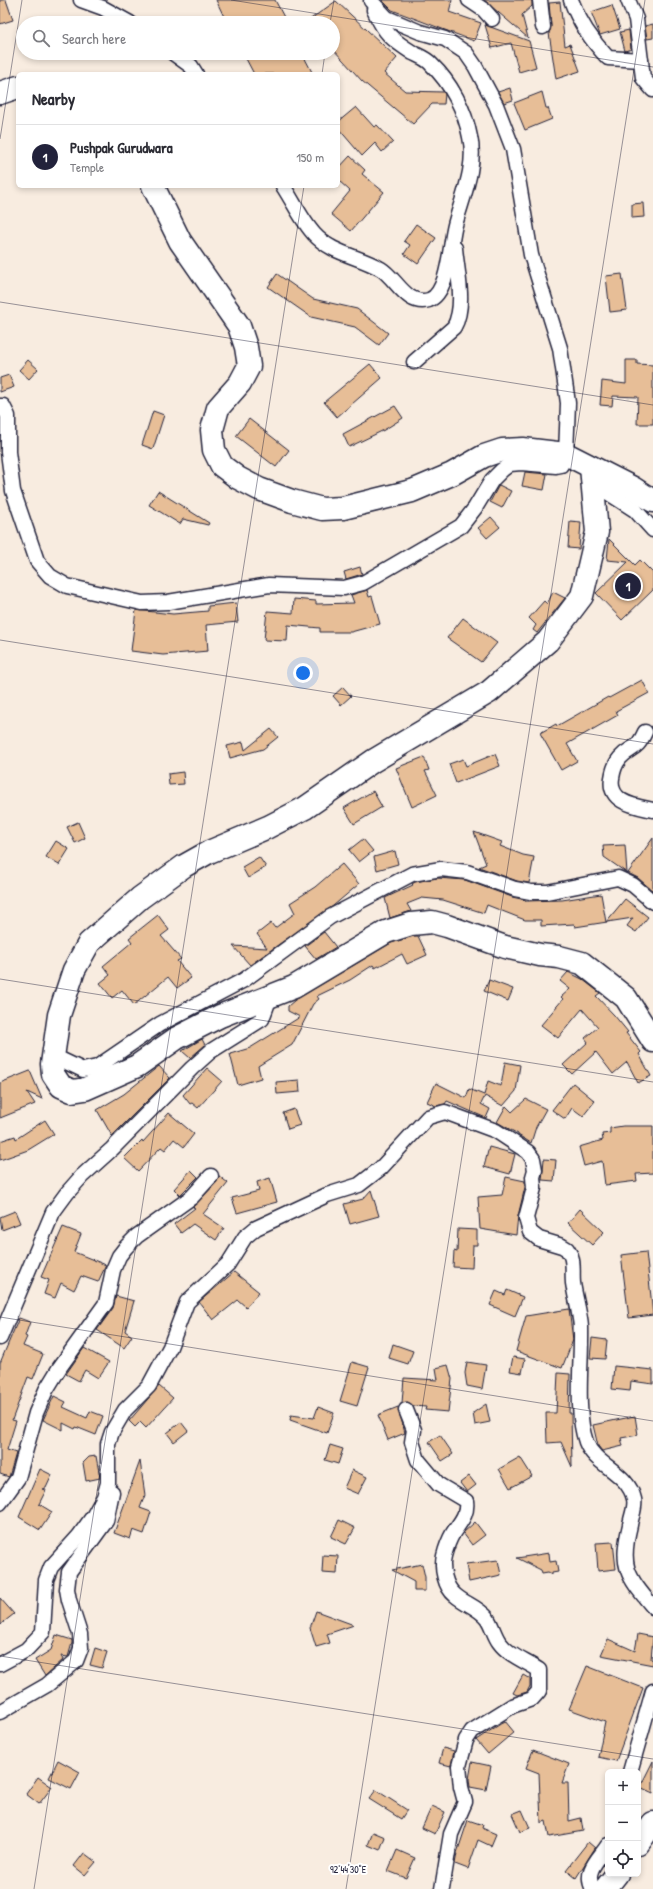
<!DOCTYPE html>
<html lang="en">
<head>
<meta charset="utf-8">
<style>
  body { margin:0; font-family:"Patrick Hand",sans-serif; background:#f2f2f3; color:#2b2b33 }
  .controls { position:absolute; right:12px; bottom:12px; display:grid; overflow:hidden; border-radius:6px; box-shadow:0 2px 6px #0003 }
  .controls button { width:36px; height:36px; display:grid; place-items:center; padding:0; border:0; border-bottom:1px solid #e1e1e2; background:#fff; color:#2b2b33; font:20px sans-serif }
  .you { position:absolute; left:303px; top:673px; width:14px; height:14px; margin:-10px; border:3px solid #fff; border-radius:50%; background:#1a73e8; box-shadow:0 0 0 6px #1a73e833 }
  .badge { display:grid; place-items:center; width:26px; height:26px; border-radius:50%; background:#22223b; color:#fff; font-size:13px; font-weight:700 }
  .pin { position:absolute; translate:-50% -50%; border:2px solid #fff; box-shadow:0 1px 4px #0006 }
  .list { margin:0; padding:0; list-style:none }
  h2 { display:flex; justify-content:space-between; align-items:center; height:52px; margin:0; padding:0 16px; font-size:17px }
  h2 small { font-size:13px; font-weight:400; color:#7c7c81 }
  .list li { display:grid; grid-template-columns:26px 1fr auto; gap:12px; align-items:center; box-sizing:border-box; height:64px; padding:0 16px; border-top:1px solid #e1e1e2 }
  .list b { display:block; font-size:15px; white-space:nowrap }
  .list p { margin:0; font-size:13px; white-space:nowrap; color:#7c7c81 }
  .list em { font-size:13px; font-style:normal; color:#7c7c81 }
  .icon { flex:none; width:22px; height:22px; fill:none; stroke:currentColor; stroke-width:2; stroke-linecap:round; stroke-linejoin:round }
  .map { position:relative; flex:none; width:653px; height:1889px; overflow:hidden }
  .search { position:absolute; background:#fff; box-shadow:0 2px 6px #0003; left:16px; top:16px; width:324px; height:44px; display:flex; align-items:center; gap:10px; box-sizing:border-box; padding:0 14px; border-radius:22px; color:#7c7c81; font-size:15px }
  .panel { position:absolute; background:#fff; box-shadow:0 2px 6px #0003; left:16px; top:72px; width:324px; height:116px; border-radius:6px }
  .map>svg:first-child { display:block }
  .building { fill:#e7be97; stroke:#22223b }
  .lines { fill:none; stroke-linecap:round; stroke-linejoin:round }
  .minor-casing { stroke:#22223b; stroke-width:17 }
  .primary-casing { stroke:#22223b; stroke-width:25 }
  .trunk-casing { stroke:#22223b; stroke-width:25 }
  .minor { stroke:#fff; stroke-width:14 }
  .primary { stroke:#fff; stroke-width:22 }
  .trunk { stroke:#fff; stroke-width:22 }
  .ticks { fill:none; stroke:#22223b; stroke-width:1; stroke-opacity:0.45 }
  .ticks-label { font-size:10px; text-anchor:middle; fill:#22223b; stroke:#fff; stroke-width:4; stroke-linejoin:round; paint-order:stroke }
</style>
</head>
<body>
<div class="map">
<svg width="653" height="1889" viewBox="0 0 653 1889">
  <rect width="100%" height="100%" fill="#f8ece0"/>
  <filter id="ink" filterUnits="userSpaceOnUse"><feTurbulence type="fractalNoise" baseFrequency=".025" numOctaves="2"/><feDisplacementMap in="SourceGraphic" scale="8" xChannelSelector="R" yChannelSelector="G"/><feConvolveMatrix kernelMatrix="1 2 1 2 8 2 1 2 1" color-interpolation-filters="sRGB"/></filter>
  <g filter="url(#ink)">
    <g class="building">
      <polygon points="0,0 6,0 13,20 0,24"/>
      <polygon points="216,0 275,0 287,23 227,23"/>
      <polygon points="382,0 452,0 449,12 481,23 474,41 392,10"/>
      <polygon points="484,0 532,0 532,6 522,15 528,38"/>
      <polygon points="336,1 397,58 384,73 405,91 443,92 445,94 444,104 432,104 413,124 362,81 333,49 333,23 305,23"/>
      <polygon points="560,2 565,46 570,44 580,71 556,79 549,33 551,26 549,3"/>
      <polygon points="612,5 620,29 600,35 591,12"/>
      <polygon points="653,24 653,38 647,39 645,26"/>
      <polygon points="485,25 529,41 536,67 519,72 511,43 492,48"/>
      <polygon points="629,30 631,49 625,51 620,32"/>
      <polygon points="243,53 302,53 313,74 254,74"/>
      <polygon points="510,88 513,100 504,103 498,92"/>
      <polygon points="542,92 546,108 548,108 552,119 525,130 514,103"/>
      <polygon points="356,107 374,127 377,125 393,142 382,152 375,143 362,156 338,128 338,122"/>
      <polygon points="350,156 365,170 362,174 384,192 351,231 331,214 350,191 338,180 338,169"/>
      <polygon points="643,203 644,217 632,218 632,204"/>
      <polygon points="416,224 436,238 418,264 404,254 410,245 404,241"/>
      <polygon points="277,274 313,299 357,309 388,333 379,345 355,327 311,317 268,287"/>
      <polygon points="622,274 627,310 610,312 606,276"/>
      <polygon points="28,360 38,369 29,379 19,370"/>
      <polygon points="626,360 637,360 637,364 653,365 653,424 637,424 638,397 613,396 612,406 600,405 602,381 626,384"/>
      <polygon points="370,364 382,378 337,417 324,402"/>
      <polygon points="9,375 14,387 0,392 0,378"/>
      <polygon points="395,406 403,418 384,430 349,447 343,434"/>
      <polygon points="153,411 164,415 153,449 142,445"/>
      <polygon points="249,419 289,450 276,467 236,436"/>
      <polygon points="525,472 547,474 544,490 522,486"/>
      <polygon points="499,485 511,491 502,508 490,502"/>
      <polygon points="158,491 209,523 208,525 183,519 180,524 149,505"/>
      <polygon points="491,517 500,527 487,538 478,528"/>
      <polygon points="570,521 581,522 579,549 568,548"/>
      <polygon points="609,539 635,565 640,560 653,573 653,590 622,620 596,593 628,562 607,560"/>
      <polygon points="360,567 362,574 346,579 344,572"/>
      <polygon points="367,590 369,597 372,596 380,624 351,632 320,632 320,628 288,625 287,641 264,640 267,611 293,613 294,599 316,601 316,604 354,603 351,595"/>
      <polygon points="553,592 565,598 537,633 533,630 536,625 529,618 544,601 547,604"/>
      <polygon points="236,603 238,622 206,625 208,651 163,655 131,651 136,610 173,614 208,611 208,606"/>
      <polygon points="463,618 497,643 481,662 447,638"/>
      <polygon points="642,680 649,693 616,711 618,715 567,744 577,761 561,770 540,733 556,724 557,726 608,697 609,698"/>
      <polygon points="343,687 351,696 341,705 333,696"/>
      <polygon points="271,729 278,737 263,749 230,758 227,746 243,742 245,750"/>
      <polygon points="495,754 500,766 456,783 449,764 463,759 466,766"/>
      <polygon points="424,757 429,770 425,771 437,795 412,807 396,768"/>
      <polygon points="183,772 184,784 169,785 168,774"/>
      <polygon points="373,791 382,807 354,824 344,808"/>
      <polygon points="78,822 85,838 75,843 67,827"/>
      <polygon points="474,832 502,842 500,846 523,855 534,857 529,883 517,881 479,867 486,864"/>
      <polygon points="653,838 653,891 638,878 628,873"/>
      <polygon points="363,839 373,851 359,862 349,850"/>
      <polygon points="56,841 69,849 59,865 46,857"/>
      <polygon points="625,845 627,873 604,857 603,846"/>
      <polygon points="395,851 398,864 377,870 374,857"/>
      <polygon points="259,857 266,867 248,878 242,867"/>
      <polygon points="342,864 359,884 333,906 250,965 233,946 267,948 257,934 271,923 275,928 295,913 290,903 315,887"/>
      <polygon points="437,878 465,880 512,897 526,900 526,901 562,900 601,894 606,922 625,899 648,917 636,932 627,926 633,918 575,927 574,924 541,926 541,920 525,920 487,905 484,913 443,900 422,898 407,904 411,911 390,918 385,898 413,885 412,884 415,882"/>
      <polygon points="158,915 169,930 161,936 181,959 177,961 191,978 177,988 168,977 134,1005 122,990 112,998 100,983 110,975 103,966 132,942 129,938"/>
      <polygon points="324,932 336,947 316,959 305,946"/>
      <polygon points="414,936 418,936 427,955 407,964 402,954 375,968 373,965 350,980 317,996 319,999 313,1004 292,1045 258,1066 261,1078 238,1085 230,1054 250,1048 300,1017 288,1011 288,1006 295,1000 391,943"/>
      <polygon points="568,972 582,979 600,993 596,996 614,1015 628,1032 626,1033 641,1052 639,1054 651,1076 638,1083 627,1062 613,1074 596,1052 572,1074 563,1065 588,1042 585,1038 598,1027 582,1009 558,1038 541,1025 563,999 561,997 570,989 560,981"/>
      <polygon points="489,980 513,989 508,1001 484,991"/>
      <polygon points="202,1039 205,1045 190,1058 182,1051"/>
      <polygon points="505,1062 520,1065 516,1091 503,1106 485,1096 481,1104 490,1109 486,1118 447,1101 445,1104 436,1106 427,1102 436,1083 466,1098 469,1089 484,1095 488,1081 501,1086"/>
      <polygon points="159,1066 170,1078 112,1136 97,1110 124,1094"/>
      <polygon points="207,1068 222,1081 198,1108 192,1103 190,1104 183,1095"/>
      <polygon points="30,1071 42,1099 27,1092 35,1104 0,1118 0,1083"/>
      <polygon points="299,1080 300,1092 277,1094 276,1082"/>
      <polygon points="573,1083 595,1101 583,1116 572,1108 565,1119 552,1110"/>
      <polygon points="526,1099 546,1109 536,1127 531,1143 518,1135 518,1134 497,1122 506,1106 512,1112"/>
      <polygon points="294,1109 300,1125 288,1129 283,1113"/>
      <polygon points="169,1113 194,1134 184,1147 174,1139 165,1150 161,1147 138,1171 124,1158 142,1140 143,1142"/>
      <polygon points="45,1120 54,1134 28,1150 0,1160 0,1141 15,1136 16,1139"/>
      <polygon points="623,1126 653,1126 653,1173 636,1174 637,1181 605,1185 602,1161 584,1166 579,1147 603,1140 602,1134 610,1133 610,1128"/>
      <polygon points="489,1147 515,1154 510,1174 484,1167"/>
      <polygon points="544,1159 556,1160 554,1181 542,1180"/>
      <polygon points="191,1170 198,1177 180,1195 174,1189"/>
      <polygon points="219,1176 228,1183 203,1214 224,1228 216,1240 193,1224 181,1233 174,1224 195,1208 193,1207 217,1182"/>
      <polygon points="506,1177 525,1181 525,1187 518,1216 516,1235 480,1229 478,1197 502,1195"/>
      <polygon points="270,1178 277,1202 237,1213 232,1198 259,1191 257,1182"/>
      <polygon points="371,1190 379,1216 350,1224 344,1204 363,1199"/>
      <polygon points="580,1209 604,1232 592,1245 568,1223"/>
      <polygon points="15,1211 20,1223 2,1230 0,1217"/>
      <polygon points="63,1227 81,1234 74,1252 106,1265 98,1282 81,1276 74,1290 61,1283 55,1298 44,1294 49,1280 41,1277"/>
      <polygon points="458,1229 477,1230 477,1245 473,1245 472,1268 453,1267 454,1251 457,1252"/>
      <polygon points="646,1252 653,1315 629,1318 621,1255"/>
      <polygon points="234,1272 259,1292 246,1307 238,1300 213,1320 199,1302"/>
      <polygon points="507,1290 523,1297 515,1316 490,1305 496,1291 505,1295"/>
      <polygon points="116,1296 134,1301 125,1331 132,1336 124,1348 97,1330 113,1308"/>
      <polygon points="569,1309 573,1340 562,1368 516,1351 526,1316"/>
      <polygon points="19,1318 30,1322 25,1336 27,1337 23,1346 43,1354 33,1379 28,1377 12,1420 16,1421 7,1450 16,1453 9,1477 0,1474 0,1363"/>
      <polygon points="592,1338 607,1340 605,1359 590,1358"/>
      <polygon points="393,1344 413,1351 408,1364 389,1358"/>
      <polygon points="84,1348 109,1362 98,1378 85,1370 79,1381 66,1374"/>
      <polygon points="513,1357 525,1359 522,1373 510,1371"/>
      <polygon points="352,1362 369,1367 357,1406 340,1401"/>
      <polygon points="467,1362 486,1365 482,1389 467,1386 465,1373"/>
      <polygon points="448,1365 452,1379 448,1412 425,1410 426,1407 413,1406 408,1402 402,1403 404,1378 438,1380 436,1368"/>
      <polygon points="614,1366 653,1370 653,1384 631,1381 630,1391 612,1389"/>
      <polygon points="558,1373 570,1374 569,1413 571,1413 572,1467 561,1442 547,1443 546,1413 556,1413"/>
      <polygon points="159,1386 173,1398 146,1428 140,1422 135,1427 129,1421"/>
      <polygon points="54,1396 66,1402 63,1407 87,1418 90,1411 103,1416 96,1435 76,1427 75,1429 63,1423 63,1430 43,1420"/>
      <polygon points="486,1404 490,1422 475,1425 473,1413"/>
      <polygon points="318,1407 334,1413 327,1433 290,1420 291,1415 314,1418"/>
      <polygon points="398,1407 405,1433 388,1440 378,1415"/>
      <polygon points="635,1416 638,1435 621,1438 623,1446 602,1451 598,1446 593,1425"/>
      <polygon points="181,1422 188,1431 174,1442 167,1433"/>
      <polygon points="440,1435 453,1454 442,1461 429,1442"/>
      <polygon points="330,1445 343,1449 338,1464 325,1460"/>
      <polygon points="96,1456 100,1478 86,1481 83,1463 89,1457"/>
      <polygon points="520,1457 532,1476 510,1488 499,1469"/>
      <polygon points="140,1461 145,1495 140,1508 151,1512 144,1534 133,1530 130,1539 114,1533"/>
      <polygon points="40,1469 52,1475 46,1488 42,1489 46,1490 39,1504 52,1512 40,1530 19,1517"/>
      <polygon points="352,1470 367,1477 358,1494 344,1488"/>
      <polygon points="469,1476 476,1485 467,1492 460,1483"/>
      <polygon points="339,1520 355,1528 346,1544 331,1537"/>
      <polygon points="475,1522 485,1535 472,1545 463,1533"/>
      <polygon points="613,1542 616,1569 598,1571 596,1543"/>
      <polygon points="549,1553 550,1562 556,1561 558,1572 552,1573 552,1575 548,1573 542,1574 541,1570 517,1558"/>
      <polygon points="323,1555 338,1556 337,1574 322,1573"/>
      <polygon points="498,1560 501,1575 469,1582 466,1564"/>
      <polygon points="422,1564 425,1577 425,1591 414,1591 414,1582 392,1570"/>
      <polygon points="0,1598 14,1614 0,1625"/>
      <polygon points="316,1611 354,1625 327,1634 330,1643 316,1647 310,1628"/>
      <polygon points="638,1634 653,1637 651,1659 653,1660 653,1665 601,1655 608,1639 635,1651"/>
      <polygon points="56,1635 72,1640 72,1643 68,1657 61,1656 63,1660 45,1676 35,1660 51,1650"/>
      <polygon points="95,1648 107,1652 102,1668 90,1665"/>
      <polygon points="587,1666 643,1688 616,1761 598,1757 605,1722 569,1709"/>
      <polygon points="523,1675 530,1679 530,1686 527,1692 517,1695 513,1693"/>
      <polygon points="505,1721 514,1732 488,1754 476,1740"/>
      <polygon points="443,1748 454,1751 451,1766 439,1763"/>
      <polygon points="533,1750 569,1764 562,1783 568,1783 569,1821 581,1818 583,1831 549,1837 546,1821 541,1823 539,1773 526,1768"/>
      <polygon points="58,1760 80,1772 71,1789 49,1778"/>
      <polygon points="653,1761 653,1793 640,1787"/>
      <polygon points="472,1762 491,1766 486,1790 470,1787 469,1779"/>
      <polygon points="38,1777 52,1787 39,1804 26,1794"/>
      <polygon points="376,1790 407,1810 401,1819 369,1799"/>
      <polygon points="432,1806 445,1812 435,1834 422,1828"/>
      <polygon points="522,1810 530,1828 520,1832 512,1814"/>
      <polygon points="468,1820 483,1825 482,1828 496,1834 491,1846 478,1840 468,1869 455,1864 457,1853"/>
      <polygon points="373,1832 385,1837 380,1850 368,1845"/>
      <polygon points="588,1842 595,1848 576,1878 566,1870"/>
      <polygon points="397,1850 415,1858 406,1878 388,1871"/>
      <polygon points="84,1853 96,1862 85,1875 74,1866"/>
    </g>
    <g class="lines">
      <defs>
        <g id="minor">
          <polyline points="81,0 103,8 130,23"/>
          <polyline points="469,0 484,10 492,19"/>
          <polyline points="540,0 543,27"/>
          <path d="M571,0c8,22 21,41 37,58l33,2"/>
          <polyline points="628,0 636,19 643,78 653,90"/>
          <polyline points="173,53 191,66 196,74"/>
          <path d="M283,186c10,15 19,35 31,48 18,20 45,22 67,35 15,9 26,38 48,31 20,-7 21,-57 26,-75 7,-27 22,-59 15,-88 -5,-27 -19,-54 -39,-73 -4,-5 -12,-8 -18,-11 -22,-14 -28,-19 -39,-43"/>
          <path d="M414,362l40,-35c12,-22 3,-55 1,-79"/>
          <polyline points="0,406 3,406 8,416 8,452 13,491 37,561 50,576 67,586 142,603 168,602 269,585 344,588 363,583 461,526 475,508 492,480 502,470 510,464 521,463 556,466 561,465 566,454 568,403 560,348 531,255 513,149 496,105 475,66 466,53 445,39 420,32 387,18 371,1"/>
          <polyline points="593,483 635,510 653,530"/>
          <path d="M645,732c-9,20 -13,13 -25,26 -5,6 -7,13 -8,20 -4,25 23,28 41,32"/>
          <polyline points="52,1064 62,1060 83,1070 97,1067 160,1024 244,980 330,917 412,874 441,869 467,872 515,889 531,892 547,892 618,878 633,885 653,902"/>
          <polyline points="0,1338 53,1212 67,1193 82,1176 112,1149 192,1068 211,1051 262,1019 270,997"/>
          <path d="M406,1410l8,20 -2,12 6,18 21,25 27,16c2,14 -6,21 -13,32 -4,7 -7,15 -9,23 -3,12 1,31 11,39 10,9 23,12 32,23 5,7 7,17 12,24 10,14 27,19 40,28v21l-7,8 -20,7 -40,25 -6,9 -7,26 2,21 4,15 -14,32 -9,55"/>
          <polyline points="0,1503 18,1478 36,1413 46,1390 60,1367 106,1303 113,1270 119,1256 126,1247 137,1236 192,1197 211,1176"/>
          <path d="M0,1664l26,-14 17,-18 3,-52 5,-13 28,-31 15,-21 10,-18 4,-14v-39l4,-12 13,-22 24,-24 21,-39 17,-45 41,-38 17,-27 11,-9 71,-33 32,-10 22,-17 47,-51 17,-5 51,19 32,21 5,7 2,11 -2,7 1,11 -8,30 4,14 9,7 23,7 5,3 4,7c3,8 1,18 2,27 2,14 7,30 8,44 1,34 -6,84 5,115 9,24 42,30 48,57 2,8 -3,18 -4,26 -10,41 -4,50 23,82"/>
          <polyline points="0,1712 47,1685 76,1661 81,1648 80,1634 69,1600 67,1589 69,1572 106,1521 112,1492"/>
          <polyline points="630,1772 653,1691"/>
          <path d="M593,1889c-10,-18 6,-30 15,-44"/>
        </g>
        <g id="primary">
          <polyline points="591,467 597,532 582,596 548,641 489,692 373,761 305,808 268,827 209,852 184,866 140,898 89,943 74,970 59,1015 52,1064 53,1074 61,1086 72,1091 85,1089 137,1066 177,1038 220,1016 294,987 386,932 411,924 432,922 447,926 505,947 540,955 559,957 582,963 626,998 653,1041"/>
          <polyline points="638,1844 653,1823"/>
          <polyline points="605,1889 617,1874"/>
        </g>
        <g id="trunk">
          <polyline points="0,93 18,87"/>
          <polyline points="153,186 180,241 239,326 246,347 249,366 240,383 218,408 212,430 214,450 222,466 238,478 259,489 292,501 322,509 343,508 412,491 452,474 484,456 502,450 523,449 566,454 633,488 653,501"/>
        </g>
      </defs>
      <use href="#minor" class="minor-casing"/>
      <use href="#primary" class="primary-casing"/>
      <use href="#trunk" class="trunk-casing"/>
      <use href="#minor" class="minor"/>
      <use href="#primary" class="primary"/>
      <use href="#trunk" class="trunk"/>
    </g>
  </g>
  <path class="ticks" d="M231,0l422,67M330,23l4,-23M322,74l3,-21M0,139l22,-139M0,302l653,103M0,640l653,104M0,979l653,103M0,1317l653,104M0,1656l653,103M34,1889l270,-1703M346,1889l299,-1889"/>
  <g class="ticks-label">
    <text x="348" y="1873">92°44'30"E</text>
  </g>
</svg>
<div class="controls">
<button>+</button>
<button>−</button>
<button><svg class="icon" aria-label="locate" viewBox="0 0 24 24"><circle cx="12" cy="12" r="6"/><path d="M12 2v4M12 18v4M2 12h4M18 12h4"/></svg></button>
</div>
<div class="you"></div>
<div class="pin badge" style="left:628px;top:586px">1</div>
<div class="search"><svg class="icon" aria-label="search" viewBox="0 0 24 24"><circle cx="10" cy="10" r="6"/><path d="M15 15l6 6"/></svg>Search here</div>
<section class="panel">
<h2>Nearby<small></small></h2>
<ul class="list">
<li><span class="badge">1</span><div><b>Pushpak Gurudwara</b><p>Temple</p></div><em>150 m</em></li>
</ul>
</section>
</div>
</body>
</html>
